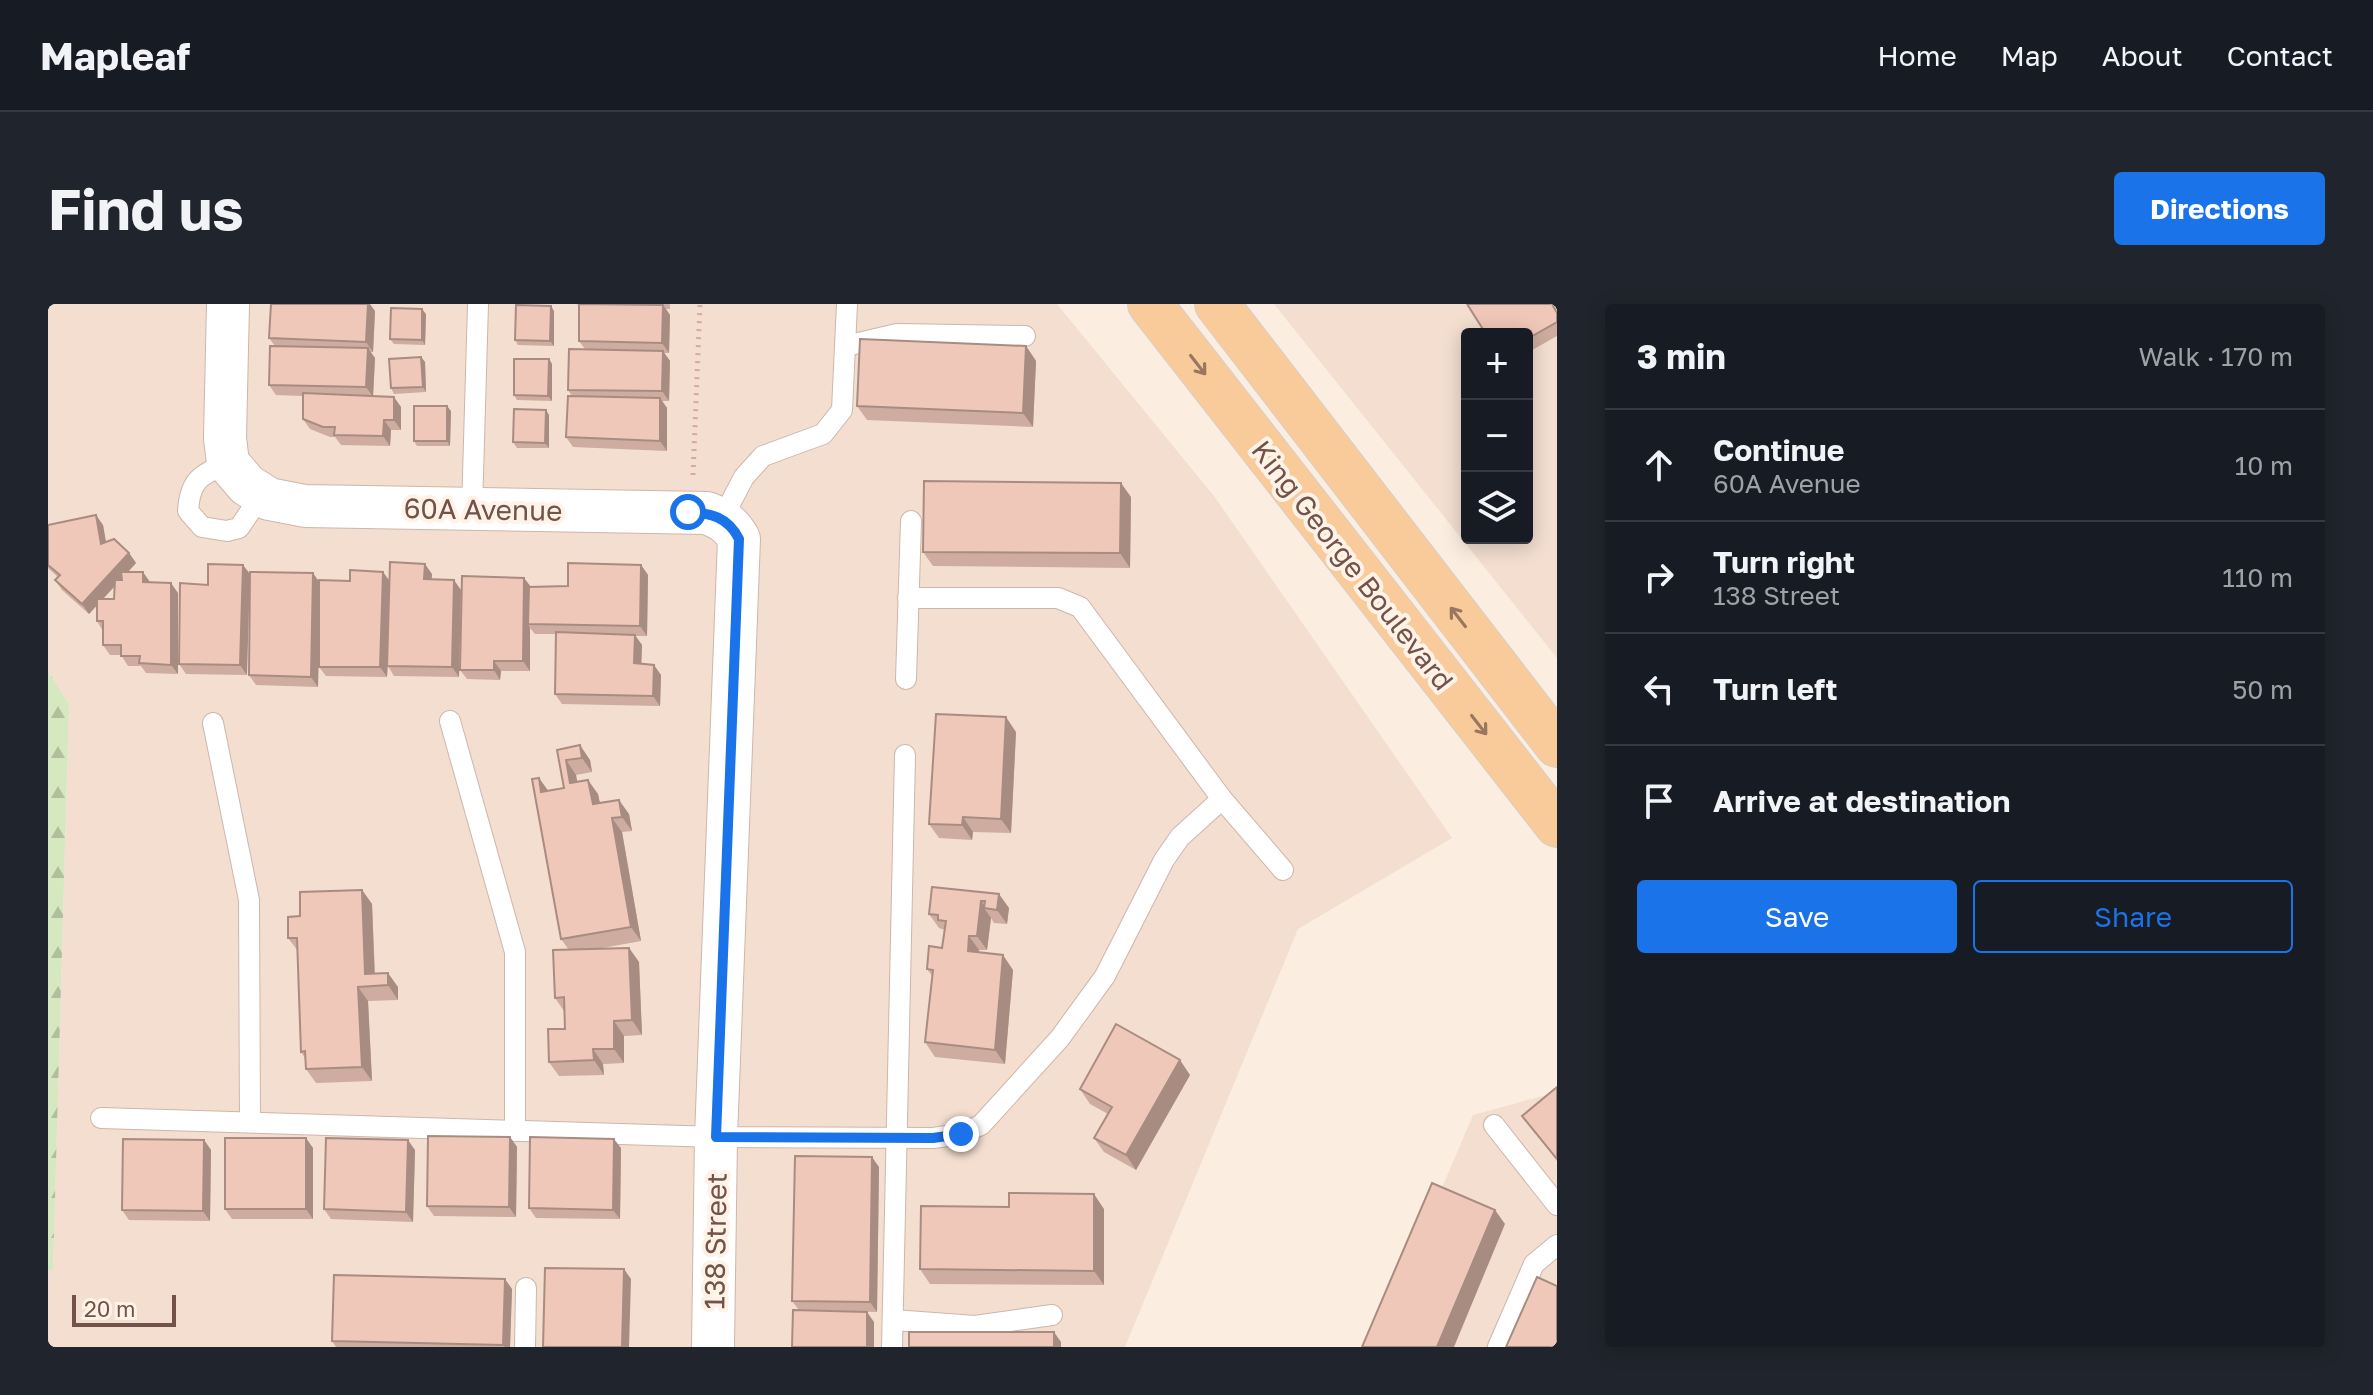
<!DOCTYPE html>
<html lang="en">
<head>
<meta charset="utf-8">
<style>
  body { margin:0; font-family:"Golos Text",sans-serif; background:#20242c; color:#f1f3f6 }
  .controls { position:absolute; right:24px; top:24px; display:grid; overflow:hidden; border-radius:8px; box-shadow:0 4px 20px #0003 }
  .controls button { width:72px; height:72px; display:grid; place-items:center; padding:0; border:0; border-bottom:2px solid #363941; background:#171b24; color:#f1f3f6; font:40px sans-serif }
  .scale { position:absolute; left:24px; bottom:20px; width:104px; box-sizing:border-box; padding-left:8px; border:4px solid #725249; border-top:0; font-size:22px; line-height:28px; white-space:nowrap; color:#725249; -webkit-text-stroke:6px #fff2e7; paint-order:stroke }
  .stop { position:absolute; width:24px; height:24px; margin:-18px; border:6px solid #1a73e8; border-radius:50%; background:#fff }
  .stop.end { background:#1a73e8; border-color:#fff; box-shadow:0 2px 8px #0008 }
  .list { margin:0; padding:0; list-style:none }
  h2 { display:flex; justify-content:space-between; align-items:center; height:104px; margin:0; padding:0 32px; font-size:34px }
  h2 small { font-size:26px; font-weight:400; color:#9ea1a6 }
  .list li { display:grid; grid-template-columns:52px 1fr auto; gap:24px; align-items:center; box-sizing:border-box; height:112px; padding:0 32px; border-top:2px solid #363941 }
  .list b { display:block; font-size:30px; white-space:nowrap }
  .list p { margin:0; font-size:26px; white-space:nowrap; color:#9ea1a6 }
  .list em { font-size:26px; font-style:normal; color:#9ea1a6 }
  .actions { display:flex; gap:16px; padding:24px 32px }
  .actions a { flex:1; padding:18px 0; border:2px solid #1a73e8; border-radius:8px; text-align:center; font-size:28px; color:#1a73e8 }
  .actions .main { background:#1a73e8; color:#fff }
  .icon { flex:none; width:44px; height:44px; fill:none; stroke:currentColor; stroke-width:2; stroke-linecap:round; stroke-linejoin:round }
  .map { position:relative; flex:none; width:1509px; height:1043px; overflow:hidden; border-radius:8px }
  header { display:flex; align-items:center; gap:48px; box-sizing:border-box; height:112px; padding:0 40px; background:#171b24; border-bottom:2px solid #363941 }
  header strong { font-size:38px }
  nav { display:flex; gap:44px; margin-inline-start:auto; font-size:28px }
  .intro { display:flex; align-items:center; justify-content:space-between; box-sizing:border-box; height:192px; padding:0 48px }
  h1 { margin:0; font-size:56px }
  .button { padding:20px 36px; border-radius:8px; background:#1a73e8; color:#fff; font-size:28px; font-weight:700 }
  main { display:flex; gap:48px; padding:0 48px }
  aside { flex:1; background:#171b24; border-radius:8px; box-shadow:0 4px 20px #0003 }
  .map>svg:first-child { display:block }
  .residential { fill:#f3ded0; fill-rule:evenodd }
  .forest { fill:url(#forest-firs) }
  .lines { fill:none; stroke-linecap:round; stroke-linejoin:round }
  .lane-casing { stroke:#ceb6ab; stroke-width:22 }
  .street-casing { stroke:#ceb6ab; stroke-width:44 }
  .primary-casing { stroke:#d8cfcc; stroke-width:46 }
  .path { stroke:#d5ab9d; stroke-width:5; stroke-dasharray:2 6; stroke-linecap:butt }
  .lane { stroke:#fff; stroke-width:20 }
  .street { stroke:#fff; stroke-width:42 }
  .primary { stroke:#f9ca9a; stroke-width:44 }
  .wall { fill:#ceac9f; fill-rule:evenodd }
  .shaded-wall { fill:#a88c82 }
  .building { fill:#f0c8b9; stroke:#a88c82; stroke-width:2 }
  .oneway { stroke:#9a7661 }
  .route { stroke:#1a73e8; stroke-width:10 }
  .labels { text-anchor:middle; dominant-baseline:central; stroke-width:8; stroke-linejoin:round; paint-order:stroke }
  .street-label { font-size:28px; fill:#725249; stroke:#fff2e7 }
</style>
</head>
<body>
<header>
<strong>Mapleaf</strong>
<nav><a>Home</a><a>Map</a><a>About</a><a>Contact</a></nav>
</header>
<div class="intro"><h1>Find us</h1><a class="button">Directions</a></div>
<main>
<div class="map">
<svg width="1509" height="1043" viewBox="0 0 1509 1043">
  <defs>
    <pattern id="forest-firs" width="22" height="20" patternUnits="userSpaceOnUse" patternTransform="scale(2)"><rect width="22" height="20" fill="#d5e8c0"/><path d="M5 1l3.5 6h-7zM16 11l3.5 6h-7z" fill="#b1bf9e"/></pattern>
  </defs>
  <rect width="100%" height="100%" fill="#fbeee1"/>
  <g class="residential">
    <polygon points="0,0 1009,0 1166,192 1404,534 1250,625 1077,1043 0,1043 0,966 5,965 21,400 0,367"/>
    <path d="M1226,0h283v354zM1419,30h60v204h-60z"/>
    <polygon points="1509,788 1509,1043 1326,1043 1425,811"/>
  </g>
  <polygon class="forest" points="0,367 21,400 5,966 0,966"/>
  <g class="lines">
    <defs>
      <g id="lane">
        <polyline points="802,41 849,30 977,32"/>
        <path d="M180,159c-27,12 -38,16 -40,48l14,16 25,4 12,-3 23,-34"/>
        <polyline points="424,206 430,0"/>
        <polyline points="674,215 696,173 715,152 775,130 794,106 799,0"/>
        <polyline points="860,294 1010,294 1032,303 1174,495 1235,566"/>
        <polyline points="858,375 863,217"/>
        <polyline points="402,417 467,648 467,827"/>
        <polyline points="165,419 201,596 202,818"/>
        <polyline points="53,814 668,833 885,834 913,830 933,821 1012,734 1057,672 1116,556 1132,533 1174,495"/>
        <polyline points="1446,821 1509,901"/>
        <polyline points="845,1016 927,1022 1004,1011"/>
        <polyline points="477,1043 478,984"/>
        <polyline points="844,1043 857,451"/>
        <polyline points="1450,1043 1486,960 1509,941"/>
      </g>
      <path id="street" d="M180,0l-3,134 3,25 19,22 22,14 36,7 402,7c15,6 24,11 32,26l-23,598 -3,210"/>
      <g id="primary">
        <polyline points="1102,0 1509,521"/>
        <polyline points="1169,0 1509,441"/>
      </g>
    </defs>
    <use href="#lane" class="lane-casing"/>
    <use href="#street" class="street-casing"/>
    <use href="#primary" class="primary-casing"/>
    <polyline class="path" points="645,171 652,0"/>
    <use href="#lane" class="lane"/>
    <use href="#street" class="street"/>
    <use href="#primary" class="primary"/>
  </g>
  <g class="wall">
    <polygon points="528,0 622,0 622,5 618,5 622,11 621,49 616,49 622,57 621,97 614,97 619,104 619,147 525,143 518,133 524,92 520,86 537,45 531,37 531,1"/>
    <polygon points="327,7 325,48 322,48 327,54 325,92 353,103 353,126 343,126 342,142 293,141 287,133 282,133 262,125 255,115 255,92 228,91 221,81 227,42 221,34"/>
    <polygon points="506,7 506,42 470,41 467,36"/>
    <polygon points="1509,8 1509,32 1479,49 1479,30"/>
    <polygon points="378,10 377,41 346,40 342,35"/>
    <polygon points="978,42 988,57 985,123 819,116 809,102"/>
    <polygon points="373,53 377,58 378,88 346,90 343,84"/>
    <polygon points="501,55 504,60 504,97 469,96 466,91"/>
    <polygon points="403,107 402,142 369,142 366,137"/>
    <polygon points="501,111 501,144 469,144 465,138"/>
    <polygon points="1083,193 1082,264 885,262 875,248"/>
    <path d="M0,221h55l3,17 23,11 7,10 -8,9 22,10 28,11v81l-32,-1 -5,-7h-13l-7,-11h-11l-7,-10v-14l-6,-10v-16l-8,9 -27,-24 -7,-10 3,-3 -10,-9zM67,282l-1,13h-11z"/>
    <polygon points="593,261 600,271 599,332 587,332 594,341 593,360 613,371 612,402 514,400 507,390 508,330 487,330 482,324 482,367 453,367 452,376 419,375 412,366 476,274 482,283 520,282"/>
    <polygon points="335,268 341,276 384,270 383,276 413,286 411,373 346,372 340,362 339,373 278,372 271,363 271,323 270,383 208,381 201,371 271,278 302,277"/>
    <polygon points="160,281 199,371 138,370 131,360"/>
    <polygon points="968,428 963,529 925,528 924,536 891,534 881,520"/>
    <polygon points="509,446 542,456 544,468 528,471 529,478 550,490 552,499 581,510 584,527 574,528 593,637 549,645 581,644 591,658 594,731 576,732 576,759 555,760 556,771 511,772 501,758 517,725 516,707 507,694 521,646 513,635 491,474 500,487 516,484"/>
    <polygon points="884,583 961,604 959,620 946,619 943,614 939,646 931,646 931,649 965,666 957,760 887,753 877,738 885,673 879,665 894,644 897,626 891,624 881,610"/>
    <polygon points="314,586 324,600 327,670 350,683 350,696 320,697 324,777 268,779 258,765 257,754 253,748 250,647 240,634 252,612"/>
    <polygon points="1142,771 1088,866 1056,848 1046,834 1060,810 1042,800 1032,785"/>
    <polygon points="1509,783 1509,857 1474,812"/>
    <polygon points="462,833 469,843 468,913 386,912 379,902"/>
    <polygon points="156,836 163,846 162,917 81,916 74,906"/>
    <polygon points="265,844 265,915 184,915 177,905"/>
    <polygon points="573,844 572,915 488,914 481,904"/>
    <polygon points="367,846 365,918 283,915 276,905"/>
    <polygon points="831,863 829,1008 751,1006 744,997"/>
    <polygon points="1056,905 1056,981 882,980 872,965"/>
    <polygon points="464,985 462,1043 288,1043 284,1037"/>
  </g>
  <g class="shaded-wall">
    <polygon points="320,0 322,0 327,7 325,48 318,38"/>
    <polygon points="615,1 622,11 621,49 614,39"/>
    <polygon points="503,2 506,7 506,42 502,37"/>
    <polygon points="374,5 378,10 377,41 374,36"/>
    <polygon points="978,42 988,57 985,123 975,109"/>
    <polygon points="320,44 327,54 325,93 318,83"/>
    <polygon points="615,47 622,57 621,97 614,87"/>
    <polygon points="373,53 377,58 378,88 375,83"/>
    <polygon points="501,55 504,60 504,97 500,92"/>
    <polygon points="346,93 353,103 353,126 346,116"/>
    <polygon points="612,94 619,104 619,147 612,137"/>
    <polygon points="399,102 403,107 402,142 399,137"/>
    <polygon points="498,106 501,111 501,144 497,139"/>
    <polygon points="336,116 343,126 342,142 335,132"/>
    <polygon points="1073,179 1083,193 1082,264 1072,249"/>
    <polygon points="48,211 55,221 60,250 53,240"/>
    <polygon points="81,249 88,259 41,310 34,300"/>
    <polygon points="377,260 384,270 383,285 376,275"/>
    <polygon points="195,261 202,270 199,371 192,361"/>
    <polygon points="593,261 600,271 599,332 592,322"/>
    <polygon points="95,268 102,278 95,278"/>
    <polygon points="335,268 342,278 339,373 332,363"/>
    <polygon points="265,269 272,279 270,383 263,373"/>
    <polygon points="476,274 483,283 480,320 482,324 482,367 475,357"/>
    <polygon points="406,276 413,286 411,373 404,363"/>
    <polygon points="123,279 130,289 130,370 123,361"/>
    <polygon points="587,331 594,341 593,369 586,359"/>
    <polygon points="446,357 453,367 452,376 446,366"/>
    <polygon points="606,361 613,371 612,402 605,392"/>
    <polygon points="958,413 968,428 963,529 953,515"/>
    <polygon points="532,441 542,456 544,468 534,454"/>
    <polygon points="518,456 528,471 532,493 522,479"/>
    <polygon points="491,474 501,488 493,488"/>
    <polygon points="540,476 550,490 555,515 545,500"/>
    <polygon points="571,496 581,510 584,527 574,513"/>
    <polygon points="915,513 925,528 924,536 914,521"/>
    <polygon points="564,514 574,528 593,637 583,623"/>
    <polygon points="314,586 324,600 327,682 317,670"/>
    <polygon points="951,590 961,604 959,620 949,606"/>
    <polygon points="933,597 939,605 936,604 943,614 939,646 929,632"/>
    <polygon points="921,632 931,646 930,661 920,647"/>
    <polygon points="581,644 591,658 594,731 584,716"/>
    <polygon points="955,651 965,666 957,760 947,746"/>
    <polygon points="340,669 350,683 350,696 340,681"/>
    <polygon points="310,683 320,697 324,777 314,763"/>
    <polygon points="566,717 576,732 576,759 566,745"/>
    <polygon points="545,745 555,760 556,771 546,756"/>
    <polygon points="1132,756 1142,771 1088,866 1078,851"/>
    <polygon points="462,833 469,843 468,913 461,903"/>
    <polygon points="258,834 265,844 265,915 258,905"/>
    <polygon points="566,835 573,844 572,915 565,906"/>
    <polygon points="156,836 163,846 162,917 155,907"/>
    <polygon points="360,836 367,846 365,918 358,908"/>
    <polygon points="824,853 831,863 829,1008 822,998"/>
    <polygon points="1046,890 1056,905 1056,981 1046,967"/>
    <polygon points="1447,906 1457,920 1406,1043 1389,1043"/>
    <polygon points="576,965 583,975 581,1043 574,1043"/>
    <polygon points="457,975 464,985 462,1043 457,1043 455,1041"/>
    <polygon points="819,1008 826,1018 826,1043 819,1043"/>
    <polygon points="1006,1028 1013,1038 1013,1043 1006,1043"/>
  </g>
  <g class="building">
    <polygon points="223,0 320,0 318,38 221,34"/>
    <polygon points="531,0 615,1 614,39 531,37"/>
    <polygon points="1419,0 1504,0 1509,9 1509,18 1479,35 1479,30 1438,30"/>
    <polygon points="468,1 503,2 502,37 467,36"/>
    <polygon points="343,4 374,5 374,36 342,35"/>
    <polygon points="812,35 978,42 975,109 809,102"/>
    <polygon points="222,42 320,44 318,83 221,81"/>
    <polygon points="521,45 615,47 614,87 520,86"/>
    <polygon points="373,53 375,83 343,84 341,55"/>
    <polygon points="466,55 501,55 500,92 466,91"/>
    <polygon points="255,89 346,93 346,116 336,116 335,132 286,131 287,123 275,123 255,115"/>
    <polygon points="520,92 612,94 612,137 518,133"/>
    <rect x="366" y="102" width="33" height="35"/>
    <polygon points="466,105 498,106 497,139 465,138"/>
    <polygon points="876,177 1073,179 1072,249 875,248"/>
    <polygon points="48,211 53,240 66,235 81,249 34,300 7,276 12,271 0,261 0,221"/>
    <polygon points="342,258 377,260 376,275 406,276 404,363 339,362"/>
    <polygon points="520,259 593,261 592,322 480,320 481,283 520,282"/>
    <polygon points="160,260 195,261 192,361 131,360 132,279 160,281"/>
    <polygon points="302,266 335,268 332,363 271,363 271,276 302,277"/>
    <polygon points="73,268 95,268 95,278 123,279 123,361 91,359 92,352 73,352 73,341 55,341 55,317 49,317 49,295 66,295 67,276 74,276"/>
    <polygon points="202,268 265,269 263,373 201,371"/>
    <polygon points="414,272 476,274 475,357 446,357 446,366 412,366"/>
    <polygon points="508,328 587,331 586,359 606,361 605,392 507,390"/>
    <polygon points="888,410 958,413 953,515 915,513 914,521 881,520"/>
    <polygon points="532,441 534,454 518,456 522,479 540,476 545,500 571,496 574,513 564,514 583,623 513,635 484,475 491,474 493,488 516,484 509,446"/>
    <polygon points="884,583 951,590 949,606 936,604 937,597 933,597 929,632 921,632 920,647 955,651 947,746 877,738 885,666 879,665 881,642 894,644 898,617 890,616 890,611 881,610"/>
    <polygon points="314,586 317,670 340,669 340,681 310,683 314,763 258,765 257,747 253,748 249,634 240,634 240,613 252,612 252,588"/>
    <polygon points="581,644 584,716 566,717 566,745 545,745 546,756 501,758 500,725 517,725 516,693 507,694 505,646"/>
    <polygon points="1068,720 1132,756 1078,851 1046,834 1064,803 1032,785"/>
    <polygon points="1509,783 1509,855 1474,812"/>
    <polygon points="380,832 462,833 461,903 379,902"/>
    <polygon points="482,833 566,835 565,906 481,904"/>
    <rect x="177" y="834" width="81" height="71"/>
    <polygon points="278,834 360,836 358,908 276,905"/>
    <polygon points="75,835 156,836 155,907 74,906"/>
    <polygon points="747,852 824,853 822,998 744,997"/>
    <polygon points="1384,879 1447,906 1389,1043 1314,1043"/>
    <polygon points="961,889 1046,890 1046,967 872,965 873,902 961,903"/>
    <polygon points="497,964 576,965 574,1043 495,1043"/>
    <polygon points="286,971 457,975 455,1041 284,1037"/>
    <polygon points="1489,973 1509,982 1509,1043 1458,1043"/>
    <polygon points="745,1006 819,1008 819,1043 744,1043"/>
    <rect x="861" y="1028" width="145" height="15"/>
  </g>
  <defs><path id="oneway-shaft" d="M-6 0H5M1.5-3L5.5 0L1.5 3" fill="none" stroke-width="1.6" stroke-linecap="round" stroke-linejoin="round" transform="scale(2)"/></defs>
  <g class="oneway">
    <use href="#oneway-shaft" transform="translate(1150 61) rotate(52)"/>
    <use href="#oneway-shaft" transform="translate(1410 313) rotate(-128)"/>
    <use href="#oneway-shaft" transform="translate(1431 421) rotate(52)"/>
  </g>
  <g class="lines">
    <path class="route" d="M640,208c23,1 40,5 51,27l-23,598 217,1 28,-4"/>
  </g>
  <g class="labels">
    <g class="street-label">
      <text transform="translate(435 205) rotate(1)">60A Avenue</text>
      <text transform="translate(1305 261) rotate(52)">King George Boulevard</text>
      <text transform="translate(667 937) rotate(-89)">138 Street</text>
    </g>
  </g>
</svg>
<div class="controls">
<button>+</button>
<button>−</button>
<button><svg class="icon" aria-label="layers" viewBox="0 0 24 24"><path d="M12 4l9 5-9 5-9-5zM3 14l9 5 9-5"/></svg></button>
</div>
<div class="scale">20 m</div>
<div class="stop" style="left:640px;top:208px"></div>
<div class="stop end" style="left:913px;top:830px"></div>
</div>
<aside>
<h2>3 min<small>Walk · 170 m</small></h2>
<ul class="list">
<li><svg class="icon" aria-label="ahead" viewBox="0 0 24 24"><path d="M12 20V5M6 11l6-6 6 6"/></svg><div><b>Continue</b><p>60A Avenue</p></div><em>10 m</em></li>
<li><svg class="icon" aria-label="right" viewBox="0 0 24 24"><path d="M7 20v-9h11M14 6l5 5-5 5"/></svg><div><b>Turn right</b><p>138 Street</p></div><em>110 m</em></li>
<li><svg class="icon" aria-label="left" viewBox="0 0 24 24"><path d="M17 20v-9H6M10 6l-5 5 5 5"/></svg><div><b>Turn left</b></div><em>50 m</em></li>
<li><svg class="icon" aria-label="arrive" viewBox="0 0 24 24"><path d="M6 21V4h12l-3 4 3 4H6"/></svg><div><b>Arrive at destination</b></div></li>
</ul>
<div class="actions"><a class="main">Save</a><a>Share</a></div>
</aside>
</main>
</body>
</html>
